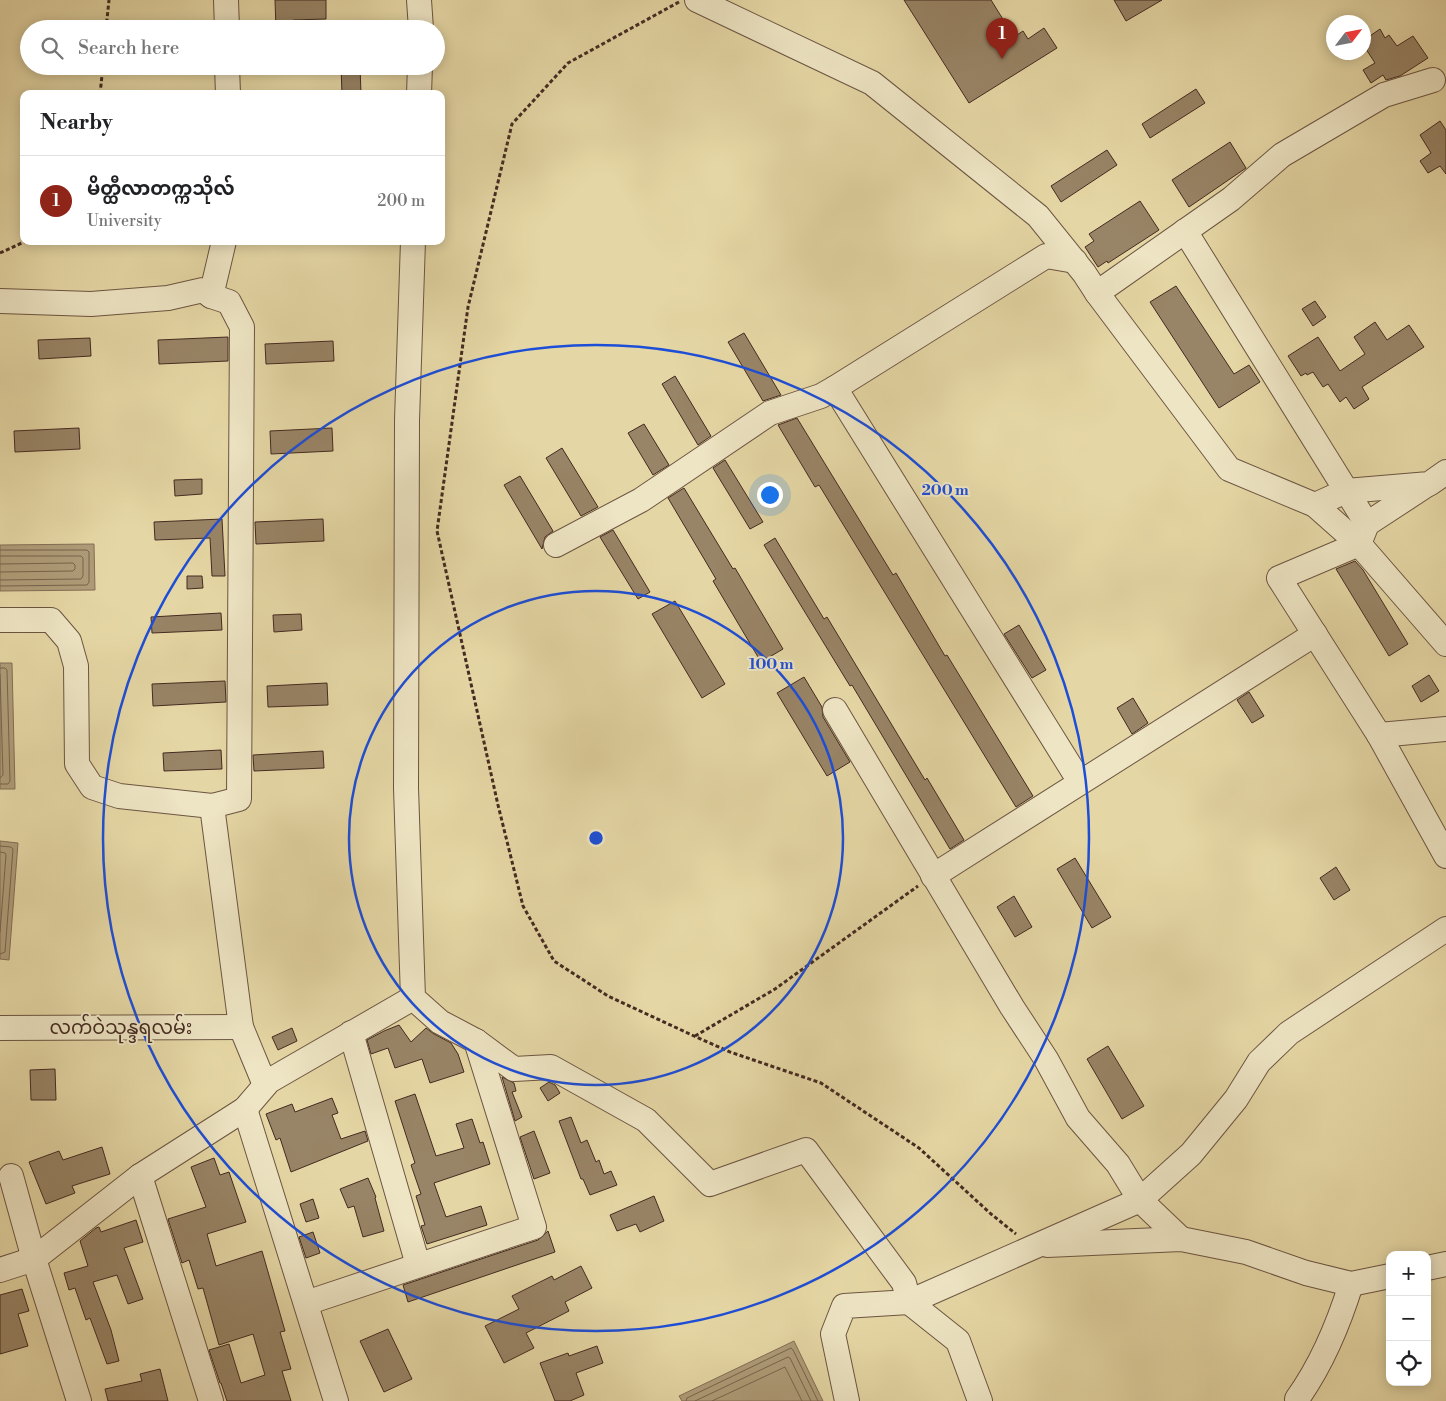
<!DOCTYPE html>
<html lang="en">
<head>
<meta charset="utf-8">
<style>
  body { margin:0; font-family:"Libre Bodoni","Noto Sans Myanmar",serif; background:#f6f6f6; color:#202124 }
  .controls { position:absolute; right:15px; bottom:15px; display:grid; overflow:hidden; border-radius:10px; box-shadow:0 2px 12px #0003 }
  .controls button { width:45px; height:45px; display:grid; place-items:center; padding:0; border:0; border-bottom:1px solid #e0e0e0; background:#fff; color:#202124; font:25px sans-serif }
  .compass { position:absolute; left:1326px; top:15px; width:45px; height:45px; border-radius:50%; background:#fff; box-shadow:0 2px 12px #0003; rotate:58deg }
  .you { position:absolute; left:769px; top:494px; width:18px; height:18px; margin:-12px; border:4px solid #fff; border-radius:50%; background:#1a73e8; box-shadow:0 0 0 8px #1a73e833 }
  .badge { display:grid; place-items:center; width:32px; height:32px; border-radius:50%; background:#8f2418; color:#fff; font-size:16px; font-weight:700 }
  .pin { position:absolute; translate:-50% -41px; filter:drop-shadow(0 1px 2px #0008) }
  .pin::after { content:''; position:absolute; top:26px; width:18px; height:15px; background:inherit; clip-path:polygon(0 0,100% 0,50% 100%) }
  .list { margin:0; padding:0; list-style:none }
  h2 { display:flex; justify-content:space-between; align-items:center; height:65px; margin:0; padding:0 20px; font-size:21px }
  h2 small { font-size:16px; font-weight:400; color:#757577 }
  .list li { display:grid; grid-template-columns:32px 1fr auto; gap:15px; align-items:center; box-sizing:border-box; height:90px; padding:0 20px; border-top:1px solid #e0e0e0 }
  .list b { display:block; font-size:19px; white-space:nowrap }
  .list p { margin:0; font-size:16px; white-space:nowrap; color:#757577 }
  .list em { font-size:16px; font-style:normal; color:#757577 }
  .icon { flex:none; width:28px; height:28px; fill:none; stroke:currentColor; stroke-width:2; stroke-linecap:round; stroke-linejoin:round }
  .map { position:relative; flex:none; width:1446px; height:1401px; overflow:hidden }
  .search { position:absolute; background:#fff; box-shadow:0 2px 12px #0003; left:20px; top:20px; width:425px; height:55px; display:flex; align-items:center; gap:12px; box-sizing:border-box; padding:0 18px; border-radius:28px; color:#757577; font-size:19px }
  .panel { position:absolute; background:#fff; box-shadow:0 2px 12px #0003; left:20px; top:90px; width:425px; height:155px; border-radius:10px }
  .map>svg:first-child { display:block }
  .water { fill:#ae9c78; stroke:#846e55 }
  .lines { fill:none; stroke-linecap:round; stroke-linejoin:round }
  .shore { stroke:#79634c; stroke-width:1 }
  .building { fill:#988466; stroke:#442a21 }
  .minor-casing { stroke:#6c5542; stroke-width:26 }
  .path { stroke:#442a21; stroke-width:3; stroke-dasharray:4 2.5; stroke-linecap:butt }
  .minor { stroke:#eee5c4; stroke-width:24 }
  .ring { fill:none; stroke:#1d4ed8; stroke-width:2.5 }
  .labels { text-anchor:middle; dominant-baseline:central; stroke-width:4; stroke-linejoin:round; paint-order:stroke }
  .street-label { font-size:19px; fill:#442a21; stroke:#eee5c4 }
  .centre { fill:#1d4ed8; stroke:#eee5c4; stroke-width:2.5 }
  .ring-label { font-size:15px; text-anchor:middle; font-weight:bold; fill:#1d4ed8; stroke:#eee5c4; stroke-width:4; stroke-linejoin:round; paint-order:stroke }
</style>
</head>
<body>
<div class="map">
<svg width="1446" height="1401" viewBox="0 0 1446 1401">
  <rect width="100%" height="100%" fill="#e5d7a5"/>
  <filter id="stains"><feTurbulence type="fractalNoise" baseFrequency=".004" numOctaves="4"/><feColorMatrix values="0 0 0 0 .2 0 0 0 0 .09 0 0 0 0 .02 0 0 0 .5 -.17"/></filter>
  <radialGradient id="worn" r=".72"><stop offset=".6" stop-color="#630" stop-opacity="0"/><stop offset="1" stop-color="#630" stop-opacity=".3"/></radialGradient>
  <g class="water">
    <polygon points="94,544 95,590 0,591 0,545"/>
    <polygon points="0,663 12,663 15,789 0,789"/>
    <polygon points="0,841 18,843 9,960 0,959"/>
    <polygon points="794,1341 823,1401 682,1401 679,1396"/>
  </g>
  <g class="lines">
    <g class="shore">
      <polyline points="0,550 87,550 89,552 89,582 87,585 0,586"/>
      <polyline points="0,556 81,556 83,558 83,576 81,579 0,580"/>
      <polyline points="0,564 73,563 75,565 75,569 73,571 0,572"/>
      <polyline points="0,668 5,668 7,670 10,781 8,784 0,784"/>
      <polyline points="0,674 3,775 0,778"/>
      <polyline points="0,846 11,847 13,849 5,952 0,954"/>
      <polyline points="0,852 5,853 6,855 0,932"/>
      <polyline points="686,1401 687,1398 791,1348 793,1350 818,1401"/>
      <polyline points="695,1401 788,1357 790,1358 811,1401"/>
      <polyline points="712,1401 785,1367 802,1401"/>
    </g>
  </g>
  <g class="building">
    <polygon points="275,0 326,0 326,19 293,20 293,29 276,29"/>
    <polygon points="904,0 991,0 1014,37 1023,31 1028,39 1044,28 1057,48 969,103"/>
    <polygon points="1114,0 1162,0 1126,21"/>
    <polygon points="1380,29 1385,38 1389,35 1397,46 1413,36 1428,58 1400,76 1386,80 1383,75 1371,83 1363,70 1375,63 1364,46 1364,40"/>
    <polygon points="341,66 360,66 361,94 342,94"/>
    <polygon points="1196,89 1205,103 1150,138 1142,124"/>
    <polygon points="1440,121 1446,130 1446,174 1440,166 1428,173 1420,161 1431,153 1420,135"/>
    <polygon points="1230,142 1246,168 1189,207 1172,180"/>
    <polygon points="1107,150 1117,165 1061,202 1051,186"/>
    <polygon points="1140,201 1159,230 1108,263 1107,261 1098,267 1085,247 1094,241 1089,234"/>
    <polygon points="1176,286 1234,374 1249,365 1260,382 1219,408 1150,302"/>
    <polygon points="1315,301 1326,317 1313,326 1302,309"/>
    <polygon points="1375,322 1387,340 1409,325 1424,347 1362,387 1369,399 1354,409 1346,397 1340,402 1328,384 1323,387 1313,372 1307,375 1306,373 1301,376 1288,356 1318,337 1340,371 1365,354 1354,337"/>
    <polygon points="744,333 781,395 763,401 728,342"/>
    <polygon points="228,337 228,361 159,364 158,340"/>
    <polygon points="90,338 91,356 39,359 38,340"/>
    <polygon points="333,341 334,361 266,364 265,344"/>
    <polygon points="675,376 711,436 698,445 662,384"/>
    <polygon points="797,418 893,575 896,573 945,656 947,655 1033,796 1016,807 819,485 815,487 778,425"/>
    <polygon points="644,424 669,465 653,475 628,433"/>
    <polygon points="79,428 80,449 15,452 14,431"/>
    <polygon points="332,428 333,451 271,454 270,431"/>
    <polygon points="562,448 598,507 581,516 546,458"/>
    <polygon points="725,460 763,522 750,529 713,468"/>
    <polygon points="520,476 553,531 545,537 542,549 504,485"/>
    <polygon points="202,479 202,494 175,496 174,480"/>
    <polygon points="684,488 733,569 735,568 783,649 761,662 713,581 716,579 668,498"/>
    <polygon points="222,519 225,576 212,576 210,538 155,540 154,522"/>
    <polygon points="323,519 324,541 256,544 255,522"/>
    <polygon points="613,530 650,592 638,599 600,537"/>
    <polygon points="775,538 824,619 827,617 925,780 927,778 964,840 950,849 852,685 850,686 764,545"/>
    <polygon points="1355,561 1363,570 1408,644 1389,656 1336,569"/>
    <polygon points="187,576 202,576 203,588 187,589"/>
    <polygon points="675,601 725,684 702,698 652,614"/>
    <polygon points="221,613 222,630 152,633 151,617"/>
    <polygon points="301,614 302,630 274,632 273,615"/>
    <polygon points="1019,625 1046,670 1032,678 1004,634"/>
    <polygon points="1429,675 1439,691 1421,702 1412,686"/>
    <polygon points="804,677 822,707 823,717 850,762 827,776 777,693"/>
    <polygon points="225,681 226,702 153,706 152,684"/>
    <polygon points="327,683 328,705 268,707 267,686"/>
    <polygon points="1249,692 1264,716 1252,723 1237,700"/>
    <polygon points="1133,698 1148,723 1132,734 1117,708"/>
    <polygon points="221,750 222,769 164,771 163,753"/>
    <polygon points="323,751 324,768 254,771 253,755"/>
    <polygon points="1075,858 1111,917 1092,928 1057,869"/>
    <polygon points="1336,867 1350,890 1334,900 1320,878"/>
    <polygon points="1014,896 1032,927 1015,937 997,907"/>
    <polygon points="399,1025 411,1042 426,1028 434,1034 451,1043 458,1054 464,1072 430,1083 422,1059 395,1068 388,1048 371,1054 367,1040 384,1031"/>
    <polygon points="292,1028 297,1041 278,1050 272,1037"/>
    <polygon points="1108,1046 1144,1106 1122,1119 1087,1059"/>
    <polygon points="55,1069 56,1100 31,1100 30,1070"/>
    <polygon points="502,1077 514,1083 516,1091 512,1092 522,1117 515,1121"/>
    <polygon points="549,1082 555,1085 560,1093 548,1101 540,1088"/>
    <polygon points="415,1094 436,1156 464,1148 456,1124 472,1119 480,1143 483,1142 490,1164 434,1183 446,1217 481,1206 487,1225 427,1244 421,1226 425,1225 416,1196 421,1194 411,1165 415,1163 395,1101"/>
    <polygon points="332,1098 338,1113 332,1115 341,1139 365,1131 368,1141 291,1172 280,1138 276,1140 266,1114 292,1104 295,1112"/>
    <polygon points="571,1117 581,1143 587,1140 596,1162 599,1160 604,1174 611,1171 617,1185 590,1195 583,1179 581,1179 559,1121"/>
    <polygon points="534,1131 550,1173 534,1179 520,1137"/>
    <polygon points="102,1147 110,1174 72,1186 75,1193 46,1204 29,1162 59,1151 63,1160"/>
    <polygon points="214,1158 220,1175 229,1172 246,1222 207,1234 216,1266 262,1251 285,1331 280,1332 291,1369 282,1371 291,1401 227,1401 221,1383 220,1383 209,1350 229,1344 241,1383 265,1375 253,1334 219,1345 203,1288 198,1289 189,1260 182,1263 168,1219 206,1207 191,1167"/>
    <polygon points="368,1178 376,1197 375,1198 384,1231 363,1237 354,1206 348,1208 340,1189"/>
    <polygon points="654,1196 664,1221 640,1232 636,1224 617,1231 610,1215"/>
    <polygon points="313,1199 319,1218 306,1222 300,1204"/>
    <polygon points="136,1220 143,1242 124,1248 143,1299 128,1304 117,1275 93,1282 111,1330 119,1361 107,1364 90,1318 86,1320 75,1288 69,1290 64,1273 88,1266 80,1241 96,1228 99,1227 101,1232"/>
    <polygon points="548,1231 555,1252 408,1302 403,1285 538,1240"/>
    <polygon points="313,1232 320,1253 306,1258 299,1237"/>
    <polygon points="581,1266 592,1288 565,1302 569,1311 526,1333 534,1348 504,1363 485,1326 519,1309 512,1296 552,1276 554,1280"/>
    <polygon points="22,1289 29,1311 18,1314 28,1346 0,1354 0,1295"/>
    <polygon points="388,1329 412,1379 384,1392 360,1341"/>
    <polygon points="597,1346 603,1363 576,1373 584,1395 570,1401 555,1401 540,1363 568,1353 569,1356"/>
    <polygon points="160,1369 168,1401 108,1401 105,1389 142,1381 140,1374"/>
  </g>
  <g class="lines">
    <defs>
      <g id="minor">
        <polyline points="226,0 227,29"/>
        <polyline points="419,0 421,29"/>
        <polyline points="697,0 872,83 1038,216 1084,273 1097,293 1229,469 1315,505 1346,491 1429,484 1446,472"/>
        <polyline points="227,66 228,94"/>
        <polyline points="419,94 420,66"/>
        <polyline points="1185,231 1367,524"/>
        <polyline points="413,241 407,420 406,788 413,998 440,1022 476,1041 514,1069 551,1067 646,1120 710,1184 806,1150 904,1283 909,1302 958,1341 980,1401"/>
        <polyline points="1075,261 1046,256 835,388 1080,782"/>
        <polyline points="1097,293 1231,199 1282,155 1384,95 1433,80"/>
        <polyline points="0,301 91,304 168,298 203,290 211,296 224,241"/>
        <polyline points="1425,486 1367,524 1359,544 1279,578 1379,735 1446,856"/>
        <polyline points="1315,505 1359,544 1446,644"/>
        <polyline points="556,545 641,500 770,413 821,396 835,388"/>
        <polyline points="0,620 51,620 69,641 76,666 77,764 92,787 119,796 212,806 239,799 242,327 229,302 211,296"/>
        <polyline points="835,710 1012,1007 1046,1059 1078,1118 1118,1164 1140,1200 1181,1239"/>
        <polyline points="1379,735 1446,729"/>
        <polyline points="212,806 241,1027 265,1085"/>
        <polyline points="933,876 1315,634"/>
        <polyline points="0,1028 241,1027"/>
        <polyline points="351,1033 418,1265"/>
        <polyline points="245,1109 336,1401"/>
        <polyline points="11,1176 34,1259 79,1401"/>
        <polyline points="140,1176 211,1401"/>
        <polyline points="1047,1245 1181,1239 1246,1252 1306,1273 1351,1284 1390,1276"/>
        <polyline points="1427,1268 1446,1264"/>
        <polyline points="0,1270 34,1259 140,1176 245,1109 269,1081 413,998"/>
        <polyline points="306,1303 534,1227 476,1041"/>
        <path d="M1297,1399c25,-35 41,-73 54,-115"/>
        <polyline points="847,1401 833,1334 844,1306 909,1302 1140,1200 1191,1154 1236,1099 1259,1062 1289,1033 1446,929"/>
      </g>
    </defs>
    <use href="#minor" class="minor-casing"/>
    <g class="path">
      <polyline points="679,2 568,63 512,124 468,307 437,531 498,805 523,906 554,961 608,996 694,1036 730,1052 821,1083 919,1148 991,1214 1016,1234"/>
      <polyline points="106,29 109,0"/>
      <polyline points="100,94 103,66"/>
      <polyline points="0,253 26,241"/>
      <polyline points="695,1036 775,989 918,886"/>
    </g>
    <use href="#minor" class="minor"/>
  </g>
  <g class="ring">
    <circle cx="596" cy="838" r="247"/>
    <circle cx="596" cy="838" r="493"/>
  </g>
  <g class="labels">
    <g class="street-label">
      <text x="121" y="1028">လက်ဝဲသုန္ဒရလမ်း</text>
    </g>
  </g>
  <circle cx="596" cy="838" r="8" class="centre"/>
  <g class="ring-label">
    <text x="945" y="495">200 m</text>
    <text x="771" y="669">100 m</text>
  </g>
  <rect width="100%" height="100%" filter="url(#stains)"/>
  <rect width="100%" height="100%" fill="url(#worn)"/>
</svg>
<div class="controls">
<button>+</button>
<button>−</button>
<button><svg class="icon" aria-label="locate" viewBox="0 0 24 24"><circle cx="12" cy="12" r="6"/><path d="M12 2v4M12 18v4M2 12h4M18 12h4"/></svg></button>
</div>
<svg class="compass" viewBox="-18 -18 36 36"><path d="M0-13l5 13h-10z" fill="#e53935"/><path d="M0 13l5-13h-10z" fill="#757577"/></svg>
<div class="you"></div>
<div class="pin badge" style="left:1002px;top:59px">1</div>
<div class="search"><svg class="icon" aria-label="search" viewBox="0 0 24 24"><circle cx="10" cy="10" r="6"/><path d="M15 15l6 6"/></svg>Search here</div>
<section class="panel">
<h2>Nearby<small></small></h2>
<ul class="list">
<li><span class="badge">1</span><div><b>မိတ္ထီလာတက္ကသိုလ်</b><p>University</p></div><em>200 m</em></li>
</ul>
</section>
</div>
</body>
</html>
